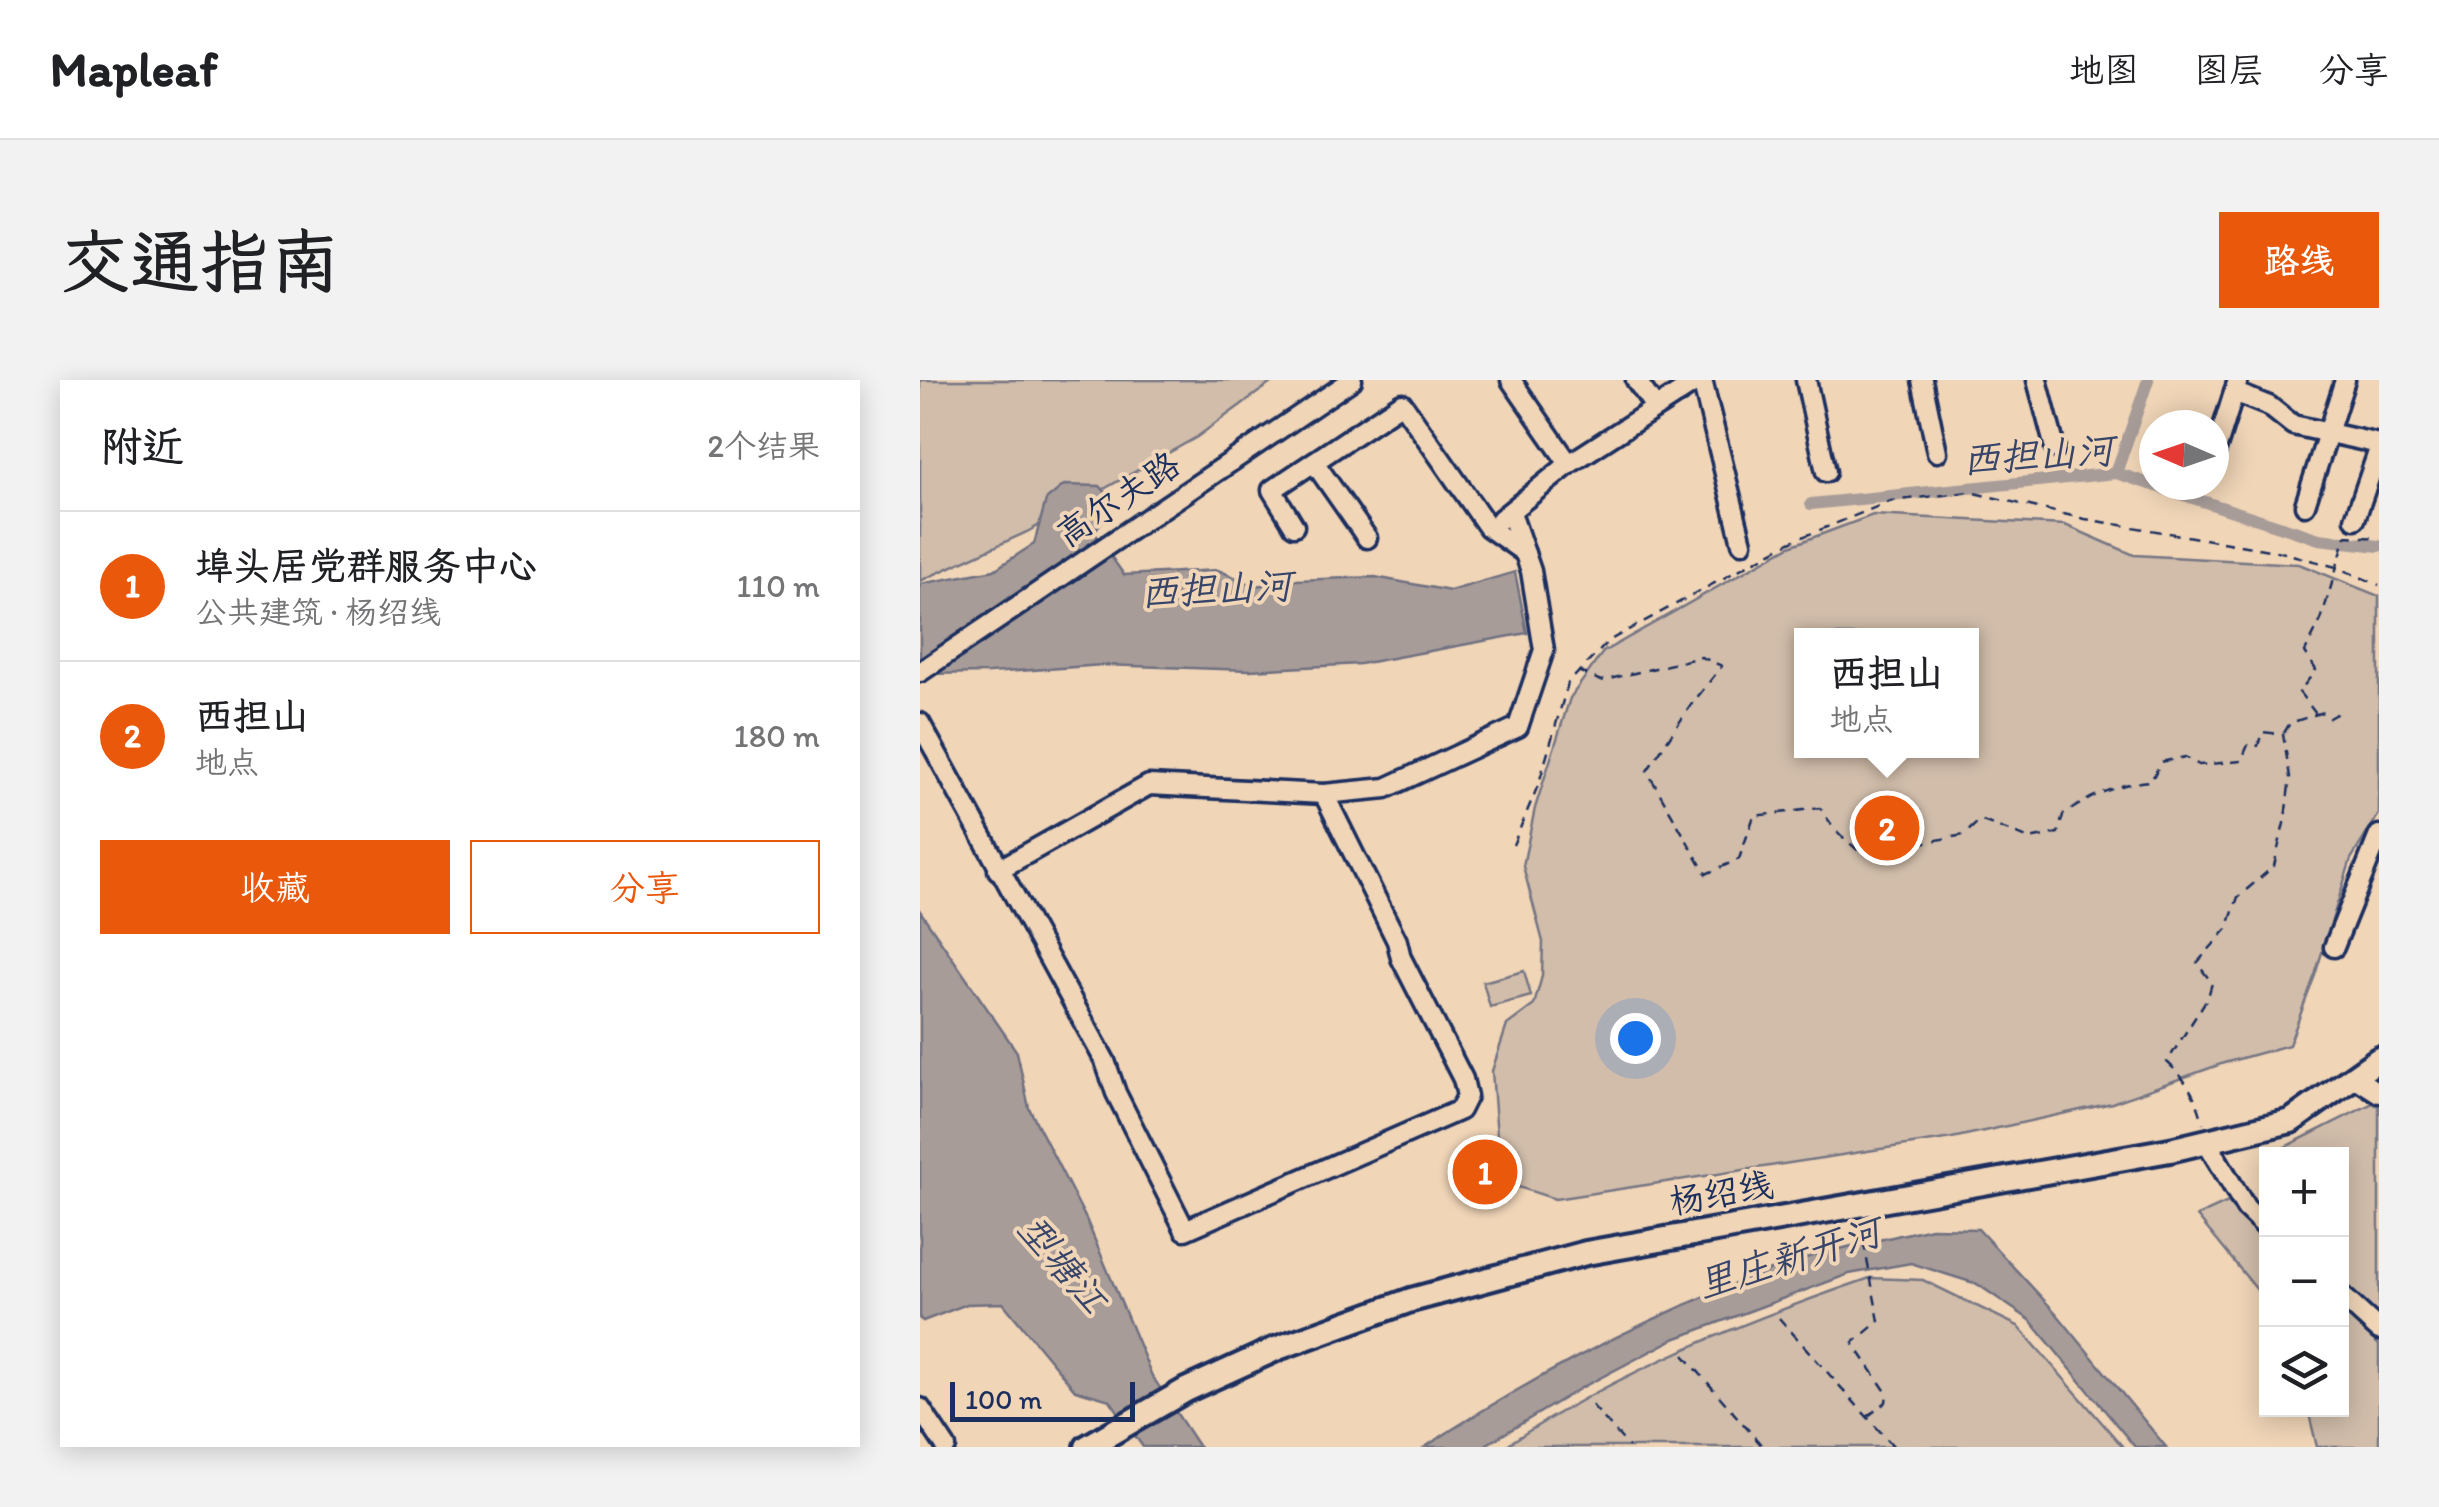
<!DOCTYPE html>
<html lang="zh">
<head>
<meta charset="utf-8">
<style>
  body { margin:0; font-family:Itim,"LXGW WenKai TC",sans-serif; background:#f2f2f2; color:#202124 }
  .controls { position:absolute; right:30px; bottom:30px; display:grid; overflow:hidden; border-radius:0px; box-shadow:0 5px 25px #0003 }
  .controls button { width:90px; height:90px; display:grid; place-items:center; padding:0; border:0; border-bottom:2px solid #e0e0e0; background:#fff; color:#202124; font:50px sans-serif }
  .compass { position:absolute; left:1219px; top:30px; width:90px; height:90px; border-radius:50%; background:#fff; box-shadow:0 5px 25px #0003; rotate:272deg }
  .scale { position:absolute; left:30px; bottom:25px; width:185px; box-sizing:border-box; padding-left:10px; border:5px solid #1b2f5e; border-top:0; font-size:28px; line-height:35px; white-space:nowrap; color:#1b2f5e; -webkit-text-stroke:8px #f0d5b7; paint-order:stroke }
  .you { position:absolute; left:715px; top:658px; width:35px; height:35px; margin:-25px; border:8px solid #fff; border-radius:50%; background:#1a73e8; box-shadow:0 0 0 15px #1a73e833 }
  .badge { display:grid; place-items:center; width:65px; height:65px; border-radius:50%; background:#ea580c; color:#fff; font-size:32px; font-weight:700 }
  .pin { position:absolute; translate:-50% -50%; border:5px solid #fff; box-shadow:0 2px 10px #0006 }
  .popup { position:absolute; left:874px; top:248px; width:185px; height:130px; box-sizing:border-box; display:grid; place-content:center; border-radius:0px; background:#fff; filter:drop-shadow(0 2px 8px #0005); font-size:32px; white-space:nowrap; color:#757577 }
  .popup b { font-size:38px; color:#202124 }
  .popup::after { content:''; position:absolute; left:50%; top:100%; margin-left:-20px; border:20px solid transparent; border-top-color:#fff }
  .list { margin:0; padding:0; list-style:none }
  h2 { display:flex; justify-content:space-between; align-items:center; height:130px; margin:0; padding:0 40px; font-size:42px }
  h2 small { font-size:32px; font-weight:400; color:#757577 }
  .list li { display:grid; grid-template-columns:65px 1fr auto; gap:30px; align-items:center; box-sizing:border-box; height:150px; padding:0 40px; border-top:2px solid #e0e0e0 }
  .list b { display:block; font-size:38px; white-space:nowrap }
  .list p { margin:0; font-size:32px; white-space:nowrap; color:#757577 }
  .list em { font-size:32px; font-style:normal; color:#757577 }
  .actions { display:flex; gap:20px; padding:30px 40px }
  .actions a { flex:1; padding:22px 0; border:2px solid #ea580c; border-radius:0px; text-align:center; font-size:35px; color:#ea580c }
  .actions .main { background:#ea580c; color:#fff }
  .icon { flex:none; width:55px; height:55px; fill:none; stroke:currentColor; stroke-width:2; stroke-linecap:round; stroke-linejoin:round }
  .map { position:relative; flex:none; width:1459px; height:1067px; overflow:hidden; border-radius:0px }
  header { display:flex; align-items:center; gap:60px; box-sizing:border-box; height:140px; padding:0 50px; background:#fff; border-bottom:2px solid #e0e0e0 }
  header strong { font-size:48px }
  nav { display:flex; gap:55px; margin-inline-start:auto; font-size:35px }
  .intro { display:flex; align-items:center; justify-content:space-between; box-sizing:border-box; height:240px; padding:0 60px }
  h1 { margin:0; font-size:70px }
  .button { padding:25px 45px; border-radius:0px; background:#ea580c; color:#fff; font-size:35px; font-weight:700 }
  main { display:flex; gap:60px; padding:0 60px }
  aside { flex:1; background:#fff; border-radius:0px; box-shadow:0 5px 25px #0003 }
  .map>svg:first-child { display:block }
  .green { fill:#d1bdaa; stroke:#767684; stroke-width:2.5; fill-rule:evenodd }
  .water { fill:#a79c98; stroke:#6f7081; stroke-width:2.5 }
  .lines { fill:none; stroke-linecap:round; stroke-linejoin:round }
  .canal { stroke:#a79c98; stroke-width:12 }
  .minor-casing { stroke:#1b2f5e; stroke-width:25 }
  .major-casing { stroke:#1b2f5e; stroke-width:30 }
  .path { stroke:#1b2f5e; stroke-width:2.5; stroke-dasharray:10 8; stroke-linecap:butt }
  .minor { stroke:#f0d5b7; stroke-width:18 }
  .major { stroke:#f0d5b7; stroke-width:22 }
  .labels { text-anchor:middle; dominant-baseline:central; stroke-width:8; stroke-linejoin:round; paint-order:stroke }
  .street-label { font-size:35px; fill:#1b2f5e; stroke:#f0d5b7 }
  .water-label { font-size:38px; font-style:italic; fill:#37456a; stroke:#f0d5b7 }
</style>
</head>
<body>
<header>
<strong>Mapleaf</strong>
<nav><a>地图</a><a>图层</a><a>分享</a></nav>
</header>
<div class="intro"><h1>交通指南</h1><a class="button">路线</a></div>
<main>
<aside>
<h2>附近<small>2个结果</small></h2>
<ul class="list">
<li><span class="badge">1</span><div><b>埠头居党群服务中心</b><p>公共建筑 · 杨绍线</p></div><em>110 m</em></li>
<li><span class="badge">2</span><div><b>西担山</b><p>地点</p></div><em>180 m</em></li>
</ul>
<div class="actions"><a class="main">收藏</a><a>分享</a></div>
</aside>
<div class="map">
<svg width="1459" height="1067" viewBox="0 0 1459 1067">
  <rect width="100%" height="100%" fill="#f0d5b7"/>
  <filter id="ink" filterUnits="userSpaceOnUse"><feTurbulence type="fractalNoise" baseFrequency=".01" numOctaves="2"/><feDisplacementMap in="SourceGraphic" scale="20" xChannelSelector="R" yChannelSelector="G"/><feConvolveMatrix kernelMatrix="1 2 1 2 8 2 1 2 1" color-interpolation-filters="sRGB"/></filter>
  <g filter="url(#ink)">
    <g class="green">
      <polygon points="0,0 355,0 277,57 107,152 0,201"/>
      <path d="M953,135l192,10 69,30 165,9 80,32v218l-28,45 -36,116 -26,70 -65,18 -112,40 -160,35 -397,61 -46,-15 -12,-48 -5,-65 15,-46 27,-20 8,-29 1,-34 -20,-76 12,-58 35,-110 33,-46 187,-106zM882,255h170v115h-170z"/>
      <polygon points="604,591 611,616 570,627 563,602"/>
      <polygon points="1453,723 1459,727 1459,939 1422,904 1422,774 1351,774"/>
      <polygon points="1308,822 1346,860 1346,921 1277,836"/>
      <path d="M950,898l53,2 95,46 105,121h-619c113,-75 238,-125 366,-169z"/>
      <polygon points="1422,930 1459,965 1459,1067 1397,1067 1388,1030 1422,1030"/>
    </g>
    <g class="water">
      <polygon points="144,105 180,106 195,123 174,152 204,195 298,190 335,206 376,200 455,197 530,211 595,192 607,253 440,284 330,290 183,285 69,293 0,294 0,204 74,190 114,164 126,120"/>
      <polygon points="0,531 97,672 109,728 166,839 232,996 279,1067 223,1067 190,1020 155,1010 83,923 47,924 3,941 0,939"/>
      <path d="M1011,848l47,1 78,84 110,134h-31l-105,-127 -53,-36 -66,-21 -62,11 -175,65 -93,49 -99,59h-57c111,-73 232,-135 356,-181 48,-17 101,-26 150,-38z"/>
    </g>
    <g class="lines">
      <g class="canal">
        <polyline points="1196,93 1228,0"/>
        <polyline points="891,124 1196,93 1399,159 1459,166"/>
      </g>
      <defs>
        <g id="minor">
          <polyline points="591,0 649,84"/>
          <polyline points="716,0 735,27"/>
          <polyline points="782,0 822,163"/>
          <polyline points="886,0 906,92"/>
          <polyline points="1002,0 1017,72"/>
          <polyline points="1117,0 1135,68"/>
          <polyline points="1314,12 1349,26 1373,45 1459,64"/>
          <polyline points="1294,76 1318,0"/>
          <polyline points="394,82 447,158"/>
          <polyline points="1385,125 1425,0"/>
          <polyline points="581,139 649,84 779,0"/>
          <polyline points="1435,139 1459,69"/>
          <polyline points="374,146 352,110 482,23 568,147 605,173"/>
          <polyline points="0,292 432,0"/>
          <polyline points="0,343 185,681 196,713 265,850 540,730 547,716 543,699 481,578 477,561 404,414"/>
          <polyline points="78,490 229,405 404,414 466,408 598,347 624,270 611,191 591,133"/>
          <polyline points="1414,567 1459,455"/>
          <polyline points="1434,697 1459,713"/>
          <polyline points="1286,761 1326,828 1346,847"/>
          <polyline points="1422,916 1459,950"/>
          <polyline points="0,1028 26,1067"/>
        </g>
        <polyline id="major" points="167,1067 266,1010 358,968 491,920 666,873 1250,770 1371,741 1459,679"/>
      </defs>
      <use href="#minor" class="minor-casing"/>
      <use href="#major" class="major-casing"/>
      <g class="path">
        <path d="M658,291l23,10 100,-24 21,9 -31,39 -44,66 59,103 33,-15 15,-43 66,-8 16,23 26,23 102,-19 16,-15 50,19 28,-6 5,-18c30,-20 52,-31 88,-34l10,-19 24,-5 14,8 42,-4 7,-16 10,1 4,-14 21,2 7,43 -5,42 -11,47 -36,31 -11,32 -30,34 15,20 -4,14 -41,65c19,17 31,37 36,62"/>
        <polyline points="1396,334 1379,312 1396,290 1385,272 1401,240 1426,156 1459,158"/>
        <polyline points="1364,353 1370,343 1403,332 1409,338 1416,334 1424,336"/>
        <polyline points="593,465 619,403 648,303 690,260 870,162 971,121 1050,112 1165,139 1361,172 1416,187 1459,205"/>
        <polyline points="940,844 959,941 933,963 967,1013 966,1022 947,1037"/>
        <polyline points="859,938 974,1067"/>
        <polyline points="764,975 843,1067"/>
        <polyline points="672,1025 709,1067"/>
      </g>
      <use href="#minor" class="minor"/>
      <use href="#major" class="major"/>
    </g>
  </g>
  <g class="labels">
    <g class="street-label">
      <text transform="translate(198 119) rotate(-34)">高尔夫路</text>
      <text transform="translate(801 813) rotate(-10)">杨绍线</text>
    </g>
    <g class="water-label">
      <text transform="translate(1118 75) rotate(-4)">西担山河</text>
      <text transform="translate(296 209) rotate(-3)">西担山河</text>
      <text transform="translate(869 878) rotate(-17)">里庄新开河</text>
      <text transform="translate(143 884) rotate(50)">型塘江</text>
    </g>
  </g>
</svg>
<div class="controls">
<button>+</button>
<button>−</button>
<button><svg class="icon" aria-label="layers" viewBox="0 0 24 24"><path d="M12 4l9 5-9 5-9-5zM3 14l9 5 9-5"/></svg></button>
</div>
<svg class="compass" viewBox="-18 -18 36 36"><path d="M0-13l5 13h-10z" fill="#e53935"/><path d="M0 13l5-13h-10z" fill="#757577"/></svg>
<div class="scale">100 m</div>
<div class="you"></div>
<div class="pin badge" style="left:565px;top:792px">1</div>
<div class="pin badge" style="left:967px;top:448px">2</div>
<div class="popup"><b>西担山</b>地点</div>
</div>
</main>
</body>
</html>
